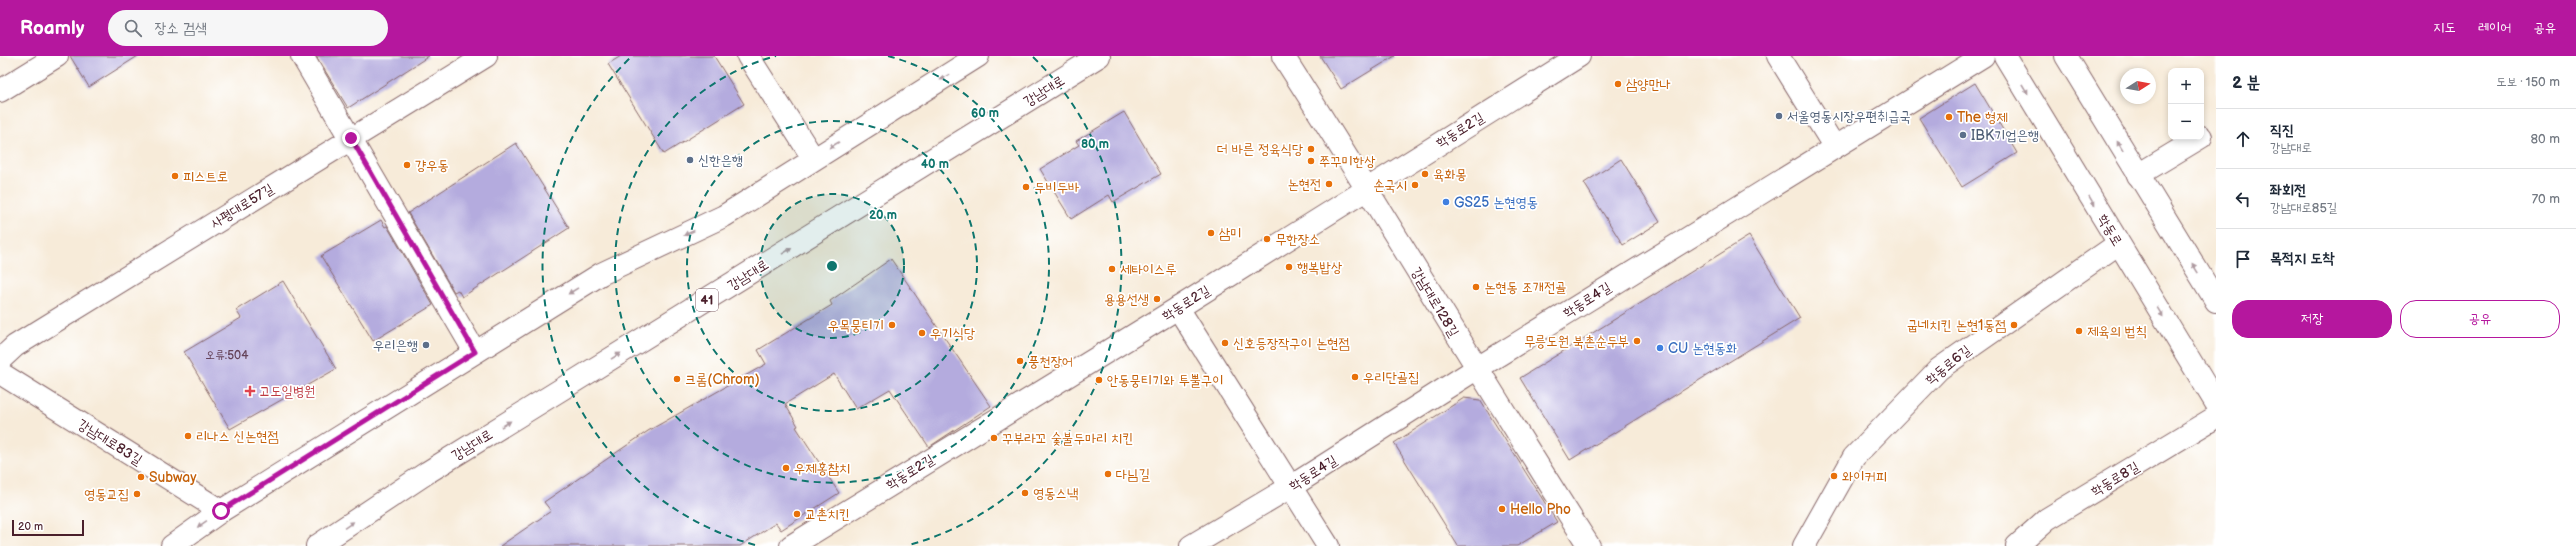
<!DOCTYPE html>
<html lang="ko">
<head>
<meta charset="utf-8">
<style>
  body { margin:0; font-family:"Balsamiq Sans","Poor Story",sans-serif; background:#f6f6f7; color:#1f2937 }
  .controls { position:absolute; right:12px; top:12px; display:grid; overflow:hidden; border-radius:8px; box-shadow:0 2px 6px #0003 }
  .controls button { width:36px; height:36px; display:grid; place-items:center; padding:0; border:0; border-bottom:1px solid #e0e1e3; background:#fff; color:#1f2937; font:20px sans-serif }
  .compass { position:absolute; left:2120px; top:12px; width:36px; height:36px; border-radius:50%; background:#fff; box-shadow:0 2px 6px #0003; rotate:79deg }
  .scale { position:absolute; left:12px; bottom:10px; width:72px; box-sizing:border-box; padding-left:4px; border:2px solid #4a1f2b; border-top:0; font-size:11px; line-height:14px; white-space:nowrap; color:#4a1f2b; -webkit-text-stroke:3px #fff; paint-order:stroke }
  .stop { position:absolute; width:12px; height:12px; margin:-9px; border:3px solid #b5179e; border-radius:50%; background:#fff }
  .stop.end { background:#b5179e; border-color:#fff; box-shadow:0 1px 4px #0008 }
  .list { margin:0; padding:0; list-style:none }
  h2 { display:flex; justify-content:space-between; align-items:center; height:52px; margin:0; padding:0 16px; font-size:17px }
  h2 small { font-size:13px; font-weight:400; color:#747a83 }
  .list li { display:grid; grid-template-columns:26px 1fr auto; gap:12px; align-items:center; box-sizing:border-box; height:60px; padding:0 16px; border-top:1px solid #e0e1e3 }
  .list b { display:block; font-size:15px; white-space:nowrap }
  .list p { margin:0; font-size:13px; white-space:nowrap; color:#747a83 }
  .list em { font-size:13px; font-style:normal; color:#747a83 }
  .actions { display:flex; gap:8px; padding:12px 16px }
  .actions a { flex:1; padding:9px 0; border:1px solid #b5179e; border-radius:16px; text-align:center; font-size:14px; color:#b5179e }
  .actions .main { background:#b5179e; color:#fff }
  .icon { flex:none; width:22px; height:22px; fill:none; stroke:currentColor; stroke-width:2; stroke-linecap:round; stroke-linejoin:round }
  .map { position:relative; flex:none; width:2216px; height:490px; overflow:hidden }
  header { display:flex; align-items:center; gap:24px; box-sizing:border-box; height:56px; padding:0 20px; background:#b5179e; color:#fff }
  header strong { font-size:19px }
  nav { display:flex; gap:22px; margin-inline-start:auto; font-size:14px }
  .search { width:280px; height:36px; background:#f6f6f7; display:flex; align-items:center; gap:10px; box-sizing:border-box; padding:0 14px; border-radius:22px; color:#747a83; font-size:15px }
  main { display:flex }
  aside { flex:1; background:#fff }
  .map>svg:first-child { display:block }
  .building { fill:#b4abde }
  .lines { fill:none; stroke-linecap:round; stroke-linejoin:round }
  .minor-casing { stroke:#876668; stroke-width:24 }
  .secondary-casing { stroke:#876668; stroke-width:24 }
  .primary-casing { stroke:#876668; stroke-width:24 }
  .minor { stroke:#fff; stroke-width:22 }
  .secondary { stroke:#fff; stroke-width:22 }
  .primary { stroke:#fff; stroke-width:22 }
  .oneway { fill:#ae9aa0 }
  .route { stroke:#b5179e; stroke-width:5 }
  .ring { fill:none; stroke:#0f766e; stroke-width:2; stroke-dasharray:7 5 }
  .food-dot { fill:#e8710a; stroke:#fff; stroke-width:1.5 }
  .service-dot { fill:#5c6f8a; stroke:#fff; stroke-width:1.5 }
  .shop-dot { fill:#3f7fe0; stroke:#fff; stroke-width:1.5 }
  .health-dot { fill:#e0444e; stroke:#fff; stroke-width:1.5 }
  .labels { text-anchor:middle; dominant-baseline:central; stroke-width:3.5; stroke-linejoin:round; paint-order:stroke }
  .number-label { font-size:12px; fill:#644258 }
  .shield { fill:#fff; stroke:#80626b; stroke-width:1 }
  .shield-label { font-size:13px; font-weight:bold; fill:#4a1f2b }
  .food-label { font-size:14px; fill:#c56008; stroke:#fff; text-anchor:start }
  .street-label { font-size:14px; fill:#4a1f2b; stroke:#fff }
  .service-label { font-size:14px; fill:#4e5e75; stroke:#fff; text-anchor:start }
  .shop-label { font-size:14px; fill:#366cbe; stroke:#fff; text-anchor:start }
  .health-label { font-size:14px; fill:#be3a42; stroke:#fff; text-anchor:start }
  .centre { fill:#0f766e; stroke:#fff; stroke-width:2 }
  .ring-label { font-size:12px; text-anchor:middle; font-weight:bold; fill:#0f766e; stroke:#fff; stroke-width:3.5; stroke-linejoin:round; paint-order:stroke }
</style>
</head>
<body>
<header>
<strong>Roamly</strong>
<div class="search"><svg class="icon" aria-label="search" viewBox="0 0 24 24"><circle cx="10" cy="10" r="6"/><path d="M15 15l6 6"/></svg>장소 검색</div>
<nav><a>지도</a><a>레이어</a><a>공유</a></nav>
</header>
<main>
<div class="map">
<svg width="2216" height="490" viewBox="0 0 2216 490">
  <rect width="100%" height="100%" fill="#fff"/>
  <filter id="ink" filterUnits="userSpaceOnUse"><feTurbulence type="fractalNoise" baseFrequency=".025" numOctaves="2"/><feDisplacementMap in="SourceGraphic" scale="8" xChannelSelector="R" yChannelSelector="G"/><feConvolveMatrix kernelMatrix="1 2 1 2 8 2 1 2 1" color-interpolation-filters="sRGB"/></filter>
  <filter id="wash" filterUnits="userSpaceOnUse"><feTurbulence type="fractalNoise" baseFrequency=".012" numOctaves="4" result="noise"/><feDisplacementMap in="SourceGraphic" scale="16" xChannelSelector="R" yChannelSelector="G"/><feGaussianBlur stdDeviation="0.9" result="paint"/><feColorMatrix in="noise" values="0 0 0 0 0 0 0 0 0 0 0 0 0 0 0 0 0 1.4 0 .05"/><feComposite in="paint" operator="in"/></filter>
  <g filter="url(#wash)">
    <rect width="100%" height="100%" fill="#f7ebd9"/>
    <g id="blocks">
      <g class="building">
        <polygon points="70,0 138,0 89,31"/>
        <polygon points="316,0 429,0 348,52"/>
        <polygon points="621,0 714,0 744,48 664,98 608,8"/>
        <polygon points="1320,0 1395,0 1341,33"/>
        <polygon points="1975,27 2017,97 1962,131 1919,62"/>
        <polygon points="1124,56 1161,118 1113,146 1109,139 1071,163 1040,113 1079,89 1076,85"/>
        <polygon points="516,87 569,172 462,241 458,234 454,236 408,157"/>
        <polygon points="1621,103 1660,166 1623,189 1584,127"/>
        <polygon points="381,164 385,171 387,170 433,249 373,285 321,200"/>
        <polygon points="1749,180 1800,262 1570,404 1520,322"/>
        <polygon points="891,203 991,350 929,391 890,333 856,353 834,318 785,348 798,370 796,371 839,437 781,474 776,467 740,490 500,490 551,455 544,446 648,375 766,308 758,294 832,249 830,245"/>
        <polygon points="283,225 336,313 230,373 184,296 241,262 236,254"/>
        <polygon points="1464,342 1480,344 1557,466 1517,490 1458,490 1394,387"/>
      </g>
    </g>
  </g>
  <g filter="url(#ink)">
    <use href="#blocks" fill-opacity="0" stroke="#876668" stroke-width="1"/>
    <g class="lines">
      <defs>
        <g id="minor">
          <polyline points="302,0 475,296"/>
          <polyline points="748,0 813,102"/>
          <path d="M1283,0c104,162 202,328 306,490"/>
          <polyline points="1778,0 1834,90"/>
          <polyline points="0,35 57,0"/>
          <polyline points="2138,119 2201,81"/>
          <polyline points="1178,252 1328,490"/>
          <polyline points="0,304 15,290 486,0"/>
          <polyline points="0,317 221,455"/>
          <polyline points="791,490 1178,252 1579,0"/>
          <polyline points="1191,490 1292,430 1476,313 1983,0"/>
          <polyline points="1804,490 1854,401 1939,313 2118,188"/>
          <polyline points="2017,490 2047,463 2216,361"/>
        </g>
        <g id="secondary">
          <polyline points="2005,0 2216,347"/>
          <polyline points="2066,0 2216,245"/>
        </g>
        <g id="primary">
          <polyline points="172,490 221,455 601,218 724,160 978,0"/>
          <polyline points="317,490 428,416 1099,0"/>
        </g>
      </defs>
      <use href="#minor" class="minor-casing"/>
      <use href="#secondary" class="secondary-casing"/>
      <use href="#primary" class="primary-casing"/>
      <use href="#minor" class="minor"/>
      <use href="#secondary" class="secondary"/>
      <use href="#primary" class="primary"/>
    </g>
    <defs><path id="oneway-solid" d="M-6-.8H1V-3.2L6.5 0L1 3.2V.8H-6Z"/></defs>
    <g class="oneway">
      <use href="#oneway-solid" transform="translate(945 21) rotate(148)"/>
      <use href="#oneway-solid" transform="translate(2025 33) rotate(59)"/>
      <use href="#oneway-solid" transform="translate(834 89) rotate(148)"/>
      <use href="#oneway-solid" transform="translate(2120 90) rotate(-121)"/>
      <use href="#oneway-solid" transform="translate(2092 145) rotate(59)"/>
      <use href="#oneway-solid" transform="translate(689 177) rotate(155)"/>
      <use href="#oneway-solid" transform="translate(787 195) rotate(-32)"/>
      <use href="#oneway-solid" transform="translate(2195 212) rotate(-122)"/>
      <use href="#oneway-solid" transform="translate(573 235) rotate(148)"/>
      <use href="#oneway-solid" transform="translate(2160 256) rotate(58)"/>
      <use href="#oneway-solid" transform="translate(616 300) rotate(-32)"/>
      <use href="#oneway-solid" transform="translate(506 368) rotate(-32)"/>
      <use href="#oneway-solid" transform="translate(202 468) rotate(145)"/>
      <use href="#oneway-solid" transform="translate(349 469) rotate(-34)"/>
    </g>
  </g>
  <g class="lines" filter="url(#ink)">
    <polyline class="route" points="221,455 475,296 351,82"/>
  </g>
  <circle cx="832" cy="210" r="72" fill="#0f766e" fill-opacity=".12"/>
  <g class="ring">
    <circle cx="832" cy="210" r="72"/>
    <circle cx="832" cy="210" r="145"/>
    <path d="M888 0A217 217 0 1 1 776 0"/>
    <path d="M755 489A290 290 0 0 1 631 1M1033 1A290 290 0 0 1 909 489"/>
  </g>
  <g class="food-dot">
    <circle cx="1618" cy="28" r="4"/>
    <circle cx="1949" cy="61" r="4"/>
    <circle cx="1311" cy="93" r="4"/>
    <circle cx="1311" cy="105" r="4"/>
    <circle cx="407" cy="109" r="4"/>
    <circle cx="1425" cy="118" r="4"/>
    <circle cx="175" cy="120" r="4"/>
    <circle cx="1329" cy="128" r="4"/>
    <circle cx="1415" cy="129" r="4"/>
    <circle cx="1026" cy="131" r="4"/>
    <circle cx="1211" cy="177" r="4"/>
    <circle cx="1267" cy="183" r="4"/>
    <circle cx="1289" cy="211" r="4"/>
    <circle cx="1112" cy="213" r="4"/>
    <circle cx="1476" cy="231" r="4"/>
    <circle cx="1157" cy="243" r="4"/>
    <circle cx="892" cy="269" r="4"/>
    <circle cx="2014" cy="269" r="4"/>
    <circle cx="2079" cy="275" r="4"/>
    <circle cx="922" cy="277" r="4"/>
    <circle cx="1637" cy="285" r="4"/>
    <circle cx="1225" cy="287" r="4"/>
    <circle cx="1020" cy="305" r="4"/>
    <circle cx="1355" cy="321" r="4"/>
    <circle cx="677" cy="323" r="4"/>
    <circle cx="1099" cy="324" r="4"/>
    <circle cx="188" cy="380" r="4"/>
    <circle cx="994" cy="382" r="4"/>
    <circle cx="786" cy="412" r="4"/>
    <circle cx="1108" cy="418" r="4"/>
    <circle cx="1834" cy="420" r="4"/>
    <circle cx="141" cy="421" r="4"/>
    <circle cx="1025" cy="437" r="4"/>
    <circle cx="137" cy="438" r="4"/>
    <circle cx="1502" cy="453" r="4"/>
    <circle cx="797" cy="458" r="4"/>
  </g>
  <g class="service-dot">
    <circle cx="1779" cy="60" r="4"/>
    <circle cx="1963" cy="79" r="4"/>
    <circle cx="690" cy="104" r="4"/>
    <circle cx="426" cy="289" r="4"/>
  </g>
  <g class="shop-dot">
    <circle cx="1446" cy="146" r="4"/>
    <circle cx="1660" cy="292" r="4"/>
  </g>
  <path class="health-dot" d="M248 329h4v4h4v4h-4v4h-4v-4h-4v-4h4z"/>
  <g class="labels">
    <g class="number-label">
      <text x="227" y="299">오류:504</text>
    </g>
    <rect class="shield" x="696" y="233" width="22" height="22" rx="3"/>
    <g class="shield-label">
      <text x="707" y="244">41</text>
    </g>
    <g class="food-label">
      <text x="1626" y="28">삼양만나</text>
      <text x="1957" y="61">The 형제</text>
      <text x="1303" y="93" text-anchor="end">더 바른 정육식당</text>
      <text x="1319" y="105">쭈꾸미한상</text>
      <text x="415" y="109">걍우동</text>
      <text x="1433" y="118">육화몽</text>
      <text x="183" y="120">피스트로</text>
      <text x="1321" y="128" text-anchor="end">논현전</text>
      <text x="1407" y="129" text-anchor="end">손국시</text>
      <text x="1034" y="131">두비두바</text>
      <text x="1219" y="177">삼미</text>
      <text x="1275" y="183">무한장소</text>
      <text x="1297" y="211">행복밥상</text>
      <text x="1120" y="213">세타이스루</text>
      <text x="1484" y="231">논현동 조개전골</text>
      <text x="1149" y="243" text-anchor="end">용용선생</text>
      <text x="884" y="269" text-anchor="end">우목뭉티기</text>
      <text x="2006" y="269" text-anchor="end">굽네치킨 논현1동점</text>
      <text x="2087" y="275">제육의 법칙</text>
      <text x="930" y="277">우기식당</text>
      <text x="1629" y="285" text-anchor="end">무릉도원 북촌순두부</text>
      <text x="1233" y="287">신호등장작구이 논현점</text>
      <text x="1028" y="305">풍천장어</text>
      <text x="1363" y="321">우리단골집</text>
      <text x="685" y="323">크롬(Chrom)</text>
      <text x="1107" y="324">안동뭉티기와 투뿔구이</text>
      <text x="196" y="380">리나스 신논현점</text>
      <text x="1002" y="382">꾸부라꼬 숯불두마리 치킨</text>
      <text x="794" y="412">우제홍참치</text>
      <text x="1116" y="418">다님길</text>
      <text x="1842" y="420">와이커피</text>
      <text x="149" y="421">Subway</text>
      <text x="1033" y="437">영동스낵</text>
      <text x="129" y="438" text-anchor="end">영동교집</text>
      <text x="1510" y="453">Hello Pho</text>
      <text x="805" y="458">교촌치킨</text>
    </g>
    <g class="street-label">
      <text transform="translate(1044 35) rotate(-32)">강남대로</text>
      <text transform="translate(1460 74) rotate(-32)">학동로2길</text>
      <text transform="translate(242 150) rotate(-32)">사평대로57길</text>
      <text transform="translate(2110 174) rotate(59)">학동로</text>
      <text transform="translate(748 219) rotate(-32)">강남대로</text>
      <text transform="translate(1587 244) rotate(-32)">학동로4길</text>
      <text transform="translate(1435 246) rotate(59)">강남대로128길</text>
      <text transform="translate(1186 247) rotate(-32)">학동로2길</text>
      <text transform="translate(1948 309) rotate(-39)">학동로6길</text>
      <text transform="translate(110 386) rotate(32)">강남대로83길</text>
      <text transform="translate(472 389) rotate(-32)">강남대로</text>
      <text transform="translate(910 416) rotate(-32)">학동로2길</text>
      <text transform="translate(1313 417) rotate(-32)">학동로4길</text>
      <text transform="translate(2115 423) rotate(-31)">학동로8길</text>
    </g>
    <g class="service-label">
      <text x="1787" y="60">서울영동시장우편취급국</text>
      <text x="1971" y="79">IBK기업은행</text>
      <text x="698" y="104">신한은행</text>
      <text x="418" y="289" text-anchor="end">우리은행</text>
    </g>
    <g class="shop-label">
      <text x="1454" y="146">GS25 논현영동</text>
      <text x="1668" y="292">CU 논현동화</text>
    </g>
    <g class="health-label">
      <text x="259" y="335">고도일병원</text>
    </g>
  </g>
  <circle cx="832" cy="210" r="6" class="centre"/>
  <g class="ring-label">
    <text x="985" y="61">60 m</text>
    <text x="1095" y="92">80 m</text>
    <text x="935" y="112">40 m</text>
    <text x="883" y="163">20 m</text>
  </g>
</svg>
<div class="controls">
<button>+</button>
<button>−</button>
</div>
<svg class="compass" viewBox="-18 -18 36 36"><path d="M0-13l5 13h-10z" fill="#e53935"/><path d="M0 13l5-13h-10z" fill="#747a83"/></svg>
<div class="scale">20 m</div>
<div class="stop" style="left:221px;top:455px"></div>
<div class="stop end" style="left:351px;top:82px"></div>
</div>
<aside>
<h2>2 분<small>도보 · 150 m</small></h2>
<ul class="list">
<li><svg class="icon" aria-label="ahead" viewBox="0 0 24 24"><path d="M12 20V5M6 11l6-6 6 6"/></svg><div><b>직진</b><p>강남대로</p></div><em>80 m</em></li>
<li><svg class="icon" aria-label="left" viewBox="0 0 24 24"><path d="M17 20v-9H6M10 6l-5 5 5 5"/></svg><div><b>좌회전</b><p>강남대로85길</p></div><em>70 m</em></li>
<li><svg class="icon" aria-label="arrive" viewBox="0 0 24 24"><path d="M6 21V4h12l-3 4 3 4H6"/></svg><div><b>목적지 도착</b></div></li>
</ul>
<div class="actions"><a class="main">저장</a><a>공유</a></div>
</aside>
</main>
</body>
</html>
